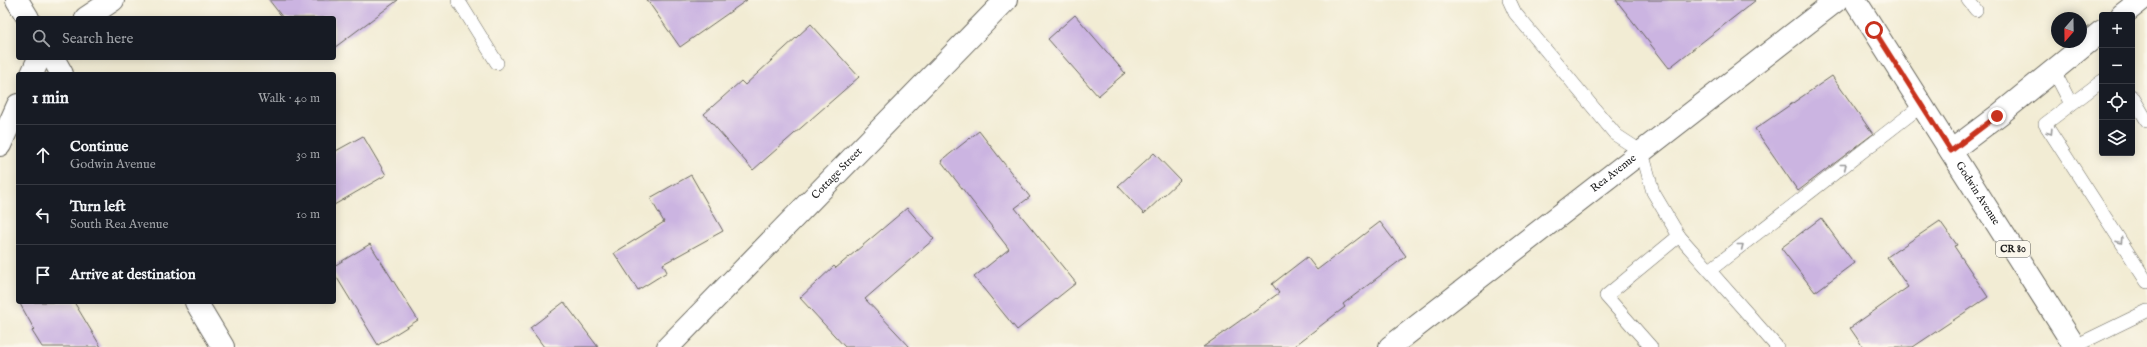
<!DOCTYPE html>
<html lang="en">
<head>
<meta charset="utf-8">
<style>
  body { margin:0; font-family:"IM FELL English",serif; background:#20242c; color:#f1f3f6 }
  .controls { position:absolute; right:12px; top:12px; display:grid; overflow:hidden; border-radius:4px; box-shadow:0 2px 10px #0003 }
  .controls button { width:36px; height:36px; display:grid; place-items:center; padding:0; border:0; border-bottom:1px solid #363941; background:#171b24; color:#f1f3f6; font:20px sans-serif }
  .compass { position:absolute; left:2051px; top:12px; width:36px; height:36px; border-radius:50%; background:#171b24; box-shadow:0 2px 10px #0003; rotate:200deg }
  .stop { position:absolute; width:12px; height:12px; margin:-9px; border:3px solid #c8321e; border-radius:50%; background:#fff }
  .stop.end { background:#c8321e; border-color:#fff; box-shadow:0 1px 4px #0008 }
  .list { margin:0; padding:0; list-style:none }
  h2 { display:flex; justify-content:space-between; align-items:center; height:52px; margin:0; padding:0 16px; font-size:17px }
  h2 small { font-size:13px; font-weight:400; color:#9ea1a6 }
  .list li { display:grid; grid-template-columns:26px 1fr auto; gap:12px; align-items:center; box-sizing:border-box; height:60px; padding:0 16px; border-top:1px solid #363941 }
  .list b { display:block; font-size:15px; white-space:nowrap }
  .list p { margin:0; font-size:13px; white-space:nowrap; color:#9ea1a6 }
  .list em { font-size:13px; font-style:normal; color:#9ea1a6 }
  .icon { flex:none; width:22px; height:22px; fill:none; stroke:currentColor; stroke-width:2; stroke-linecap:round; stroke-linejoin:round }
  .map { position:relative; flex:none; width:2147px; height:347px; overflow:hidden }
  .search { position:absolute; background:#171b24; box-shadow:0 2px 10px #0003; left:16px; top:16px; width:320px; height:44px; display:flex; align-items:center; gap:10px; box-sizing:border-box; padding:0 14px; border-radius:4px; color:#9ea1a6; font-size:15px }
  .panel { position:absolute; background:#171b24; box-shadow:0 2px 10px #0003; left:16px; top:72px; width:320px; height:232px; border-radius:4px }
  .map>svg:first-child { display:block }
  .building { fill:#cbb4e1 }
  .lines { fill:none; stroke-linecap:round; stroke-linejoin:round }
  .lane-casing { stroke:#67655c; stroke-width:14 }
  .street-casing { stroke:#67655c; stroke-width:24 }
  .secondary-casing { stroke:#67655c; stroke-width:24 }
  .primary-casing { stroke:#67655c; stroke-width:24 }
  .lane { stroke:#fff; stroke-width:13 }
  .street { stroke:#fff; stroke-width:22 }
  .secondary { stroke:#fff; stroke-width:22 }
  .primary { stroke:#fff; stroke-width:22 }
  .oneway { stroke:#999 }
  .route { stroke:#c8321e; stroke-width:5 }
  .labels { text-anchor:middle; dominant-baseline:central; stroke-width:3; stroke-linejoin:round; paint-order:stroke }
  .shield { fill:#fbf7ec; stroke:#5f5e5a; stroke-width:1 }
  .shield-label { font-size:10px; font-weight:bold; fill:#1c1c1c }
  .street-label { font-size:11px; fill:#1c1c1c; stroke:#fbf7ec }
</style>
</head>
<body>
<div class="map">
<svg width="2147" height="347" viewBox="0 0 2147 347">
  <rect width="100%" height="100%" fill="#fbf7ec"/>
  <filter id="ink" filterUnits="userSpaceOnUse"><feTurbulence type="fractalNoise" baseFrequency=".025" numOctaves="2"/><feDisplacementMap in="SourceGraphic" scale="8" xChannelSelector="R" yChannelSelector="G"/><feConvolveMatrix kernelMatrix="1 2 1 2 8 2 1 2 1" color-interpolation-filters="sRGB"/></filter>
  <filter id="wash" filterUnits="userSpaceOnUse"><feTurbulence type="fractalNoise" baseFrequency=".012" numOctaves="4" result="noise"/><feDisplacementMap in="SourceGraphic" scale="16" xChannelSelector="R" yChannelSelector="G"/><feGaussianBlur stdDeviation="0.9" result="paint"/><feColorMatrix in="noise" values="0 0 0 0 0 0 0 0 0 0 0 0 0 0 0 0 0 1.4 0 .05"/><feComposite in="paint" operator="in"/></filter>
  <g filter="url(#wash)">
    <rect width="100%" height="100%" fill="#f2ecd4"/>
    <g id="blocks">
      <g class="building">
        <polygon points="269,0 398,0 334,48 334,18 283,18"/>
        <polygon points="647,0 747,0 680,47"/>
        <polygon points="1616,0 1756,0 1669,68"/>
        <polygon points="1075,15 1125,73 1098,96 1048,39"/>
        <polygon points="811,24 859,77 753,170 704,114 741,81 745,85"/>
        <polygon points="1832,76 1873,134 1798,191 1755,129"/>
        <polygon points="979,131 1030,197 1015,208 1076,283 1017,330 974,277 1009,249 941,161"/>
        <polygon points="363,136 386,175 334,205 334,152"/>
        <polygon points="1154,153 1180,180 1144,214 1118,186"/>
        <polygon points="691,175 723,231 663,264 667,272 638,290 614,253 664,222 650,198"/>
        <polygon points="907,208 934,239 865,299 910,347 845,347 800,298 834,266 836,268"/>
        <polygon points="1821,218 1854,263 1815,292 1781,248"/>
        <polygon points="1940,221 1957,245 1954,246 1988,297 1913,347 1863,347 1850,328 1908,287 1887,257"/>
        <polygon points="1380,222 1406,256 1343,304 1345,307 1293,347 1203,347 1279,293 1272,284 1307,257 1317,270"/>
        <polygon points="370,244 418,320 378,345 334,273 334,266"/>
        <polygon points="19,302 74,302 101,347 42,347 32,331 34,329"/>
        <polygon points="564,302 598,347 544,347 530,328"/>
      </g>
    </g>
  </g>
  <g filter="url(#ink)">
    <use href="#blocks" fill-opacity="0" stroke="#67655c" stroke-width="1"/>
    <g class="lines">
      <defs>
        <g id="lane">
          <polyline points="458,0 497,63"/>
          <polyline points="1509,0 1515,13 1616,135 1642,152 1653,192 1679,236 1777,347"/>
          <polyline points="1968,0 1976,10"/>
          <polyline points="2053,69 2071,104"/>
          <polyline points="2102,81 2045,124 2147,282"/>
          <polyline points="2132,96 2147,121"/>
          <polyline points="1710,270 1921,106"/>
          <polyline points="1651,347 1606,296 1679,236"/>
          <polyline points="2073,347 2147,311"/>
        </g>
        <g id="street">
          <polyline points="2122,15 2141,0"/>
          <polyline points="86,18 113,0"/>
          <polyline points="32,74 39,58"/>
          <polyline points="0,145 18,105"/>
          <polyline points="1951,151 2000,114 2102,31"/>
          <path id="s1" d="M668,347l338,-347"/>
          <path id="s2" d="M1390,347l447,-347"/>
        </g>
        <g id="secondary">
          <polyline points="17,0 28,18"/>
          <polyline points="53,58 62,74"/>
          <polyline points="196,302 223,347"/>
        </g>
        <g id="primary">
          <path id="s3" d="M1855,0l220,347"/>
        </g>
      </defs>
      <use href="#lane" class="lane-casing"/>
      <use href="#street" class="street-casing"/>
      <use href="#secondary" class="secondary-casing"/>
      <use href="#primary" class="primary-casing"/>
      <use href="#lane" class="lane"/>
      <use href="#street" class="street"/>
      <use href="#secondary" class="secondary"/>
      <use href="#primary" class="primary"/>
    </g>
    <defs><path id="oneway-chevron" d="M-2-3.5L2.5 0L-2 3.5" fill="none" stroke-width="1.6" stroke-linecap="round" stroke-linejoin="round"/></defs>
    <g class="oneway">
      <use href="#oneway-chevron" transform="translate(2050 132) rotate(57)"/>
      <use href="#oneway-chevron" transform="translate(1844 166) rotate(-38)"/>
      <use href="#oneway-chevron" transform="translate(2120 241) rotate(57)"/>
      <use href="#oneway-chevron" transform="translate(1741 246) rotate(-38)"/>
    </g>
  </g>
  <g class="lines" filter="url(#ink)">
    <polyline class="route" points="1874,30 1951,151 1997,116"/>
  </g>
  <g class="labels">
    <rect class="shield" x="1996" y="241" width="34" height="16" rx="3"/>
    <g class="shield-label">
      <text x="2013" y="249">CR 80</text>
    </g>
    <g class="street-label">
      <text stroke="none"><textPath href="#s2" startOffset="283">Rea Avenue</textPath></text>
      <text stroke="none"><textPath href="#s1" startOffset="242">Cottage Street</textPath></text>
      <text stroke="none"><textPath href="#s3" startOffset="229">Godwin Avenue</textPath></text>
    </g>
  </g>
</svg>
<div class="controls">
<button>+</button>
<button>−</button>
<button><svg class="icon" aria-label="locate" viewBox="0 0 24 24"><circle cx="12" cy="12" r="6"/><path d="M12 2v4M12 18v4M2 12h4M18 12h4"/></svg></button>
<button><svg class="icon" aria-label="layers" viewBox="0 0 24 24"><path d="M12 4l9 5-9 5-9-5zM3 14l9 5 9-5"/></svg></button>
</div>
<svg class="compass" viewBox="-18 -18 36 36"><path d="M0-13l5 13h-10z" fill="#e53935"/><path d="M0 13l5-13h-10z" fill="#9ea1a6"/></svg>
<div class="stop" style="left:1874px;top:30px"></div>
<div class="stop end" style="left:1997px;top:116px"></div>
<div class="search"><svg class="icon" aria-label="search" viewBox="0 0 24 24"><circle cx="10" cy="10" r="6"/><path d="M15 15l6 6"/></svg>Search here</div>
<section class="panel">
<h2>1 min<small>Walk · 40 m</small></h2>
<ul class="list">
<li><svg class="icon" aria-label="ahead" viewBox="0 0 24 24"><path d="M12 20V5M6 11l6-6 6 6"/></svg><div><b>Continue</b><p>Godwin Avenue</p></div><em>30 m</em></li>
<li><svg class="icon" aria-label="left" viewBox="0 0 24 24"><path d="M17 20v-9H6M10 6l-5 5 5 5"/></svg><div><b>Turn left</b><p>South Rea Avenue</p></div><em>10 m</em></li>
<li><svg class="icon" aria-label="arrive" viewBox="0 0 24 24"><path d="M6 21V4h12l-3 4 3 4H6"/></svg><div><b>Arrive at destination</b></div></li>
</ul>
</section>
</div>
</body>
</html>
